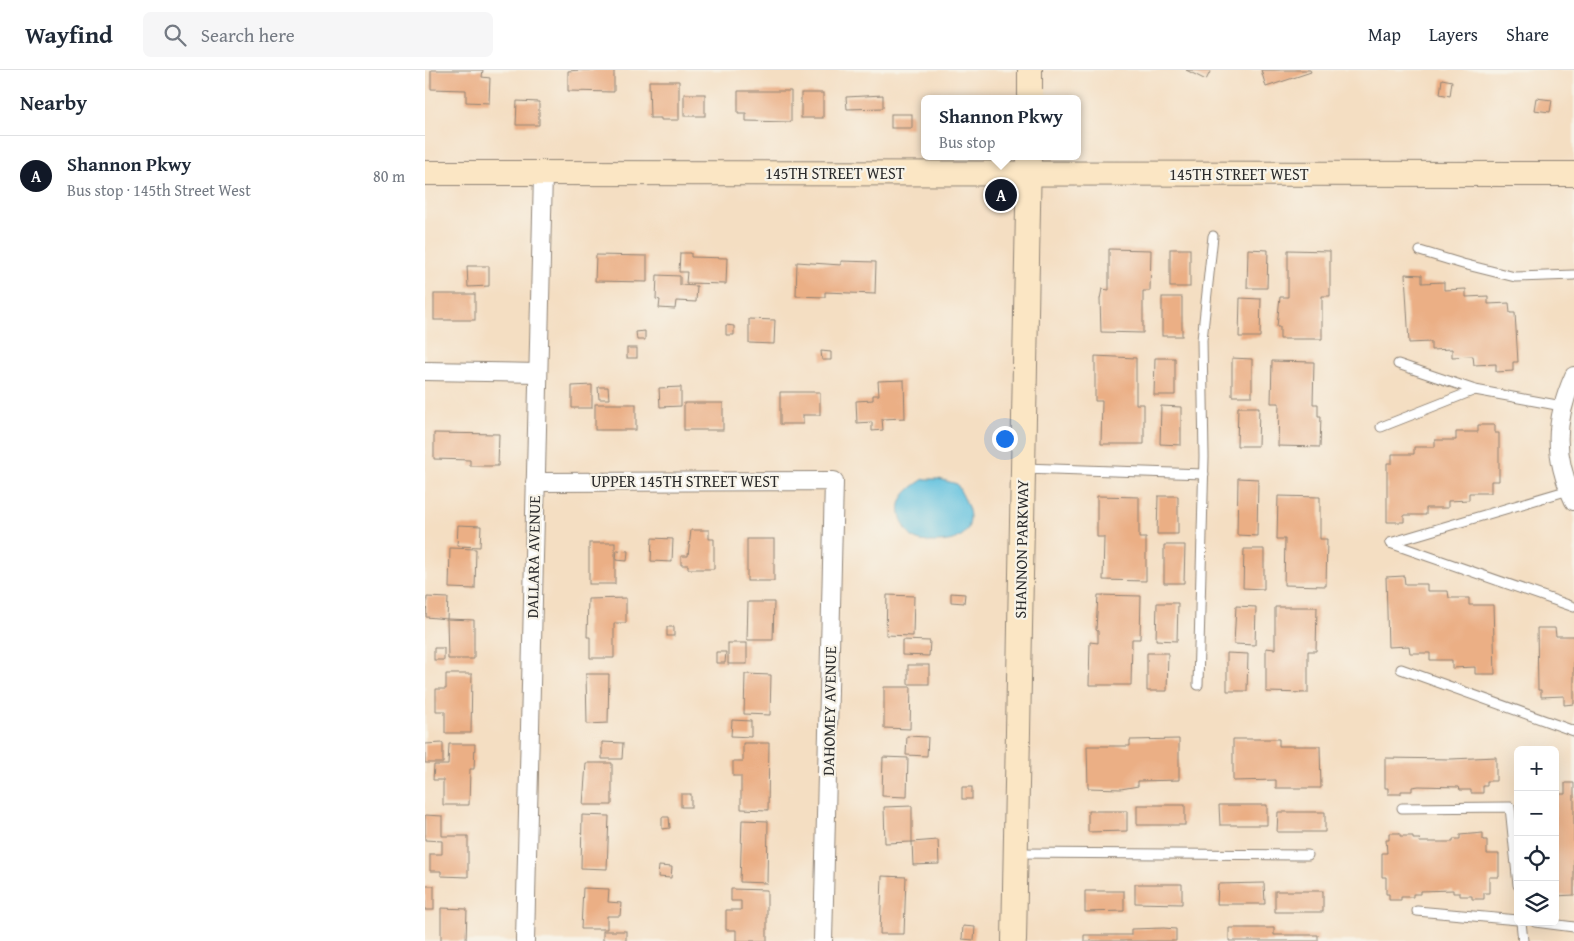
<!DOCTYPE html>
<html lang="en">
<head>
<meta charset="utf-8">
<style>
  body { margin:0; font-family:"Gentium Book Plus",serif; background:#f6f6f7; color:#1f2937 }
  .controls { position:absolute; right:15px; bottom:15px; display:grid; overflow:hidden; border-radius:8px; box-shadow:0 5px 20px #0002 }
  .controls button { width:45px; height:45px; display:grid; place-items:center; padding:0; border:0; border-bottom:1px solid #e0e1e3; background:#fff; color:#1f2937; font:25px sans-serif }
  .you { position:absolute; left:579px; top:368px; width:18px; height:18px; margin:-12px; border:4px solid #fff; border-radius:50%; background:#1a73e8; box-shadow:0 0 0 8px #1a73e833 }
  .badge { display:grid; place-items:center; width:32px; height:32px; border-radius:50%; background:#111827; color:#fff; font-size:16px; font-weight:700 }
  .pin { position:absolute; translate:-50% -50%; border:2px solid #fff; box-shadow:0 1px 5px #0006 }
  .popup { position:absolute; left:496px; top:25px; width:160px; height:65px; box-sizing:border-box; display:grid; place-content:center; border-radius:8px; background:#fff; filter:drop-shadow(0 1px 4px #0005); font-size:16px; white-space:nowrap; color:#747a83 }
  .popup b { font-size:19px; color:#1f2937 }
  .popup::after { content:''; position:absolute; left:50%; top:100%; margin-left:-10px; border:10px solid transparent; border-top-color:#fff }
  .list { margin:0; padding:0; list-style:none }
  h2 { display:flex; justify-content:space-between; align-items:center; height:65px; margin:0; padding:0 20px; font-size:21px }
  h2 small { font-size:16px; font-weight:400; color:#747a83 }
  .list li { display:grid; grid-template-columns:32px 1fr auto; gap:15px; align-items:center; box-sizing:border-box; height:80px; padding:0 20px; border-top:1px solid #e0e1e3 }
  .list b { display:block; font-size:19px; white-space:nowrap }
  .list p { margin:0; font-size:16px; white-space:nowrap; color:#747a83 }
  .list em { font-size:16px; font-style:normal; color:#747a83 }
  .icon { flex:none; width:28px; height:28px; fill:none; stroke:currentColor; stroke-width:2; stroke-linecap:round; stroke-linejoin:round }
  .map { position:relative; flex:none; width:1149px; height:871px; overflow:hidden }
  header { display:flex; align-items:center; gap:30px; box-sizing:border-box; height:70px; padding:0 25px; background:#fff; border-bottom:1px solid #e0e1e3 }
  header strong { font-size:24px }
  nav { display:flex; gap:28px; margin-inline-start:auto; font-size:18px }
  .search { width:350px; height:45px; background:#f6f6f7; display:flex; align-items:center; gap:12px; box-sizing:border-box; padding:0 18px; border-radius:8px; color:#747a83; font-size:19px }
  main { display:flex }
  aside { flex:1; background:#fff }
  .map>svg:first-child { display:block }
  .water { fill:#61c1df; stroke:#467685 }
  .building { fill:#ebaf85 }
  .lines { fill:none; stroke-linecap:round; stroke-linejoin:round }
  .lane-casing { stroke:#908476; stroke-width:11 }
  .street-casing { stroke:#908476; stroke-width:20 }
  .secondary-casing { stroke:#908476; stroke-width:26 }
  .lane { stroke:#fff; stroke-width:9 }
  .street { stroke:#fff; stroke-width:18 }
  .secondary { stroke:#fbe6c4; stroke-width:24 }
  .labels { text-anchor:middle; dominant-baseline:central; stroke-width:4.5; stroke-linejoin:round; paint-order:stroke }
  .street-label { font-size:16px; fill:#2b2b2b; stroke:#f7f3e8 }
</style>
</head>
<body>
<header>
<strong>Wayfind</strong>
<div class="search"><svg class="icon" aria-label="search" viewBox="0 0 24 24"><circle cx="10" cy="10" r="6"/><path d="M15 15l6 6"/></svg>Search here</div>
<nav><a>Map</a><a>Layers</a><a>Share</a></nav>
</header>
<main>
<aside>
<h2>Nearby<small></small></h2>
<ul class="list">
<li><span class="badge">A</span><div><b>Shannon Pkwy</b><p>Bus stop · 145th Street West</p></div><em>80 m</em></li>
</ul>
</aside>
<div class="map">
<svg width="1149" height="871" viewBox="0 0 1149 871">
  <rect width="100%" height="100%" fill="#f7f3e8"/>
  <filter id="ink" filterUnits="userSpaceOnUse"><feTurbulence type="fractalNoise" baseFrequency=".02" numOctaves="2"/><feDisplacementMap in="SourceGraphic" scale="10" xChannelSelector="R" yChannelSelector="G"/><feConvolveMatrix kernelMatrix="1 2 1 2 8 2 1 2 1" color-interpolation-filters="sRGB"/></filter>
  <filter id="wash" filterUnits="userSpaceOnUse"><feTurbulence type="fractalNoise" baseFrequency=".0096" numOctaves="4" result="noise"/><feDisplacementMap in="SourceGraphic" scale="20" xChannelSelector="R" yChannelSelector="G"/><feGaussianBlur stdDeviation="1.12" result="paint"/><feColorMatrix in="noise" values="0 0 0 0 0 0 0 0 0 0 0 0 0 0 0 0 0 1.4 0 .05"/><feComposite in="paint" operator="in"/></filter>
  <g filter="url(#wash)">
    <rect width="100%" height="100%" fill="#f4dec2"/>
    <path class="water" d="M499,409h15l18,5c5,11 14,24 13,36 -2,19 -20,22 -35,22 -7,0 -17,0 -23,-5 -3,-3 -6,-8 -8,-12 -12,-23 2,-35 20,-46z"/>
    <g id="blocks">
      <g class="building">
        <polygon points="6,0 58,0 57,7 65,8 64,33 41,32 41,20 6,19"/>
        <polygon points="155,0 189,0 189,22 143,21 143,1"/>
        <polygon points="761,0 786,0 781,10"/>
        <polygon points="836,0 885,0 886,2 841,17"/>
        <polygon points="1017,9 1027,11 1025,26 1015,24"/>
        <polygon points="224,11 254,11 254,50 236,50 236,48 225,48"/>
        <polygon points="313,21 366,21 366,52 321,51 321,43 313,43"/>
        <rect x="376" y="23" width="22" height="25"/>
        <rect x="259" y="24" width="21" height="22"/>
        <polygon points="458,25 458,38 422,39 421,27"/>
        <polygon points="1111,28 1127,30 1125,42 1109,40"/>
        <polygon points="92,31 114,32 114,55 91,55"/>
        <rect x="466" y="44" width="21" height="14"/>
        <polygon points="684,179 726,180 725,221 718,221 718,263 676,262 675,229 677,219 684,220"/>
        <rect x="745" y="179" width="20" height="38"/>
        <polygon points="823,179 843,180 842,218 822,218"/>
        <polygon points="863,180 905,181 905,226 897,226 897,269 855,269 855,257 852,257 854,236 855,227 863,227"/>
        <polygon points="255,183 266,183 266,187 302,188 301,214 261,213 262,202 254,202"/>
        <polygon points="171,185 222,186 222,212 170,211"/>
        <polygon points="416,191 451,192 450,224 400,222 400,227 371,226 372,192 416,195"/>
        <polygon points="42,196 64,196 64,216 43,217"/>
        <polygon points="980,204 997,205 997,213 1019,212 1019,220 1041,219 1041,227 1063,226 1063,234 1084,233 1085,243 1090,243 1093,292 1088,292 1088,301 1071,302 1071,294 1049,295 1048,286 1027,287 1027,279 1006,280 1006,272 984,273"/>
        <polygon points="232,205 255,206 255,215 272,216 271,232 251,231 250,239 234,238 235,230 231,229"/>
        <rect x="9" y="224" width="41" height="26"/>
        <rect x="737" y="227" width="20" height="39"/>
        <polygon points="815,228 836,229 835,267 814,267"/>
        <polygon points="324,249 350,250 349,274 324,273"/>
        <polygon points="301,255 309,256 309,265 301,265"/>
        <polygon points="220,261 220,270 212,270 211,262"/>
        <rect x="202" y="278" width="10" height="10"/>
        <polygon points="396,281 406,282 406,290 397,290"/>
        <polygon points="670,286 711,288 711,334 719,334 719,374 676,374 677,331 670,331"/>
        <polygon points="730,288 750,288 750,325 729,325"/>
        <polygon points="807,288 827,289 827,326 807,326"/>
        <polygon points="847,291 889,292 888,334 893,334 893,346 896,346 895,377 853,376 854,333 846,333"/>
        <polygon points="479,310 480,348 457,349 458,360 447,361 447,352 432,353 431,331 448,330 448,325 454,325 453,311"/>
        <polygon points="167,315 167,338 147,338 147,316"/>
        <polygon points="173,317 183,317 184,329 174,329"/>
        <polygon points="256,317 256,336 235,337 234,318"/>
        <polygon points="355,322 395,322 395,345 378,345 378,354 355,354"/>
        <rect x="259" y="333" width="39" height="27"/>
        <rect x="170" y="334" width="41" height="26"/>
        <polygon points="736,336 756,337 756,375 735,374"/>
        <polygon points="813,337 834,337 833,376 812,376"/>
        <polygon points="1053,355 1070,355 1070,363 1074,363 1074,411 1066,411 1066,423 1044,423 1044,430 1023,431 1023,438 1001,438 1001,445 979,445 979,452 962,452 962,393 967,393 967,384 989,384 989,377 1010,377 1010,370 1031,370 1031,362 1053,362"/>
        <polygon points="9,363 74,364 73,396 45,396 45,390 9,389"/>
        <polygon points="813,408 833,409 832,466 812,465"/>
        <polygon points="672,426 714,427 714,468 721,468 721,511 678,510 679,467 672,467"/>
        <polygon points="733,426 753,426 753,464 732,464"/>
        <polygon points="853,426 895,427 895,469 902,469 901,516 859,515 860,469 852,469"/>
        <polygon points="33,455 56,456 55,477 32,476"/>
        <polygon points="266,460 284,460 284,469 289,469 289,499 263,499 263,495 256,495 256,486 263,486"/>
        <polygon points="227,468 248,469 247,492 226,491"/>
        <rect x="322" y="469" width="27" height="42"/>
        <rect x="164" y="473" width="26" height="41"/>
        <polygon points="739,475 760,475 759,513 739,513"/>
        <polygon points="25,478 51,479 50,519 24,518"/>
        <polygon points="819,479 839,479 839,519 818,518"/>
        <polygon points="192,480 203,481 202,491 191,490"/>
        <polygon points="979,506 980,514 1002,514 1002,521 1023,521 1024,528 1044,528 1044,535 1068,535 1070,604 1050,604 1050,597 1027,598 1027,590 1005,590 1005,583 985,583 984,576 963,577 961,507"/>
        <polygon points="526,523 540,524 539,533 526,532"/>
        <polygon points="462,525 489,526 488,566 461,565"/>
        <polygon points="673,525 716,526 715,569 707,569 706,615 664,615 665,572 673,573 673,561 671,560"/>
        <polygon points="2,527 23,528 22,549 1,547"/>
        <polygon points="201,528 201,553 189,553 189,588 165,588 165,567 162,567 163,529"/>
        <polygon points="323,532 349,532 348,570 322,570"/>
        <polygon points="732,533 753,533 752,571 731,570"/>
        <polygon points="811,536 831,537 830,575 809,574"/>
        <polygon points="850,537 892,537 891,581 883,581 883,623 841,622 841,578 850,579"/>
        <polygon points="22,549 49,550 49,589 23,589"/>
        <rect x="242" y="557" width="7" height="9"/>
        <polygon points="1112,558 1130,558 1131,566 1149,566 1149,634 1139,635 1139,626 1116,627 1116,620 1113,620"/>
        <polygon points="477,570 505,571 504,586 477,585"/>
        <rect x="303" y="573" width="19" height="21"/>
        <rect x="9" y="578" width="10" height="12"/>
        <polygon points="291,582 301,582 300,593 291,593"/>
        <polygon points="722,583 743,583 742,621 722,621"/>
        <polygon points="802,583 823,584 822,621 802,621"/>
        <rect x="483" y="595" width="21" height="19"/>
        <polygon points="21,604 47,604 46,663 20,663 20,641 11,641 11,619 21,619"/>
        <polygon points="161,604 184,604 183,653 162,654"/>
        <polygon points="320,604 346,605 345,645 319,644"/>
        <polygon points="459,617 486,617 485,659 459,658"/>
        <polygon points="307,650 326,651 326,667 306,666"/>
        <polygon points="482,666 503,667 502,686 481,685"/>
        <polygon points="754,669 754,710 713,711 713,716 696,719 663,718 662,676 705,676 705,670"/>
        <polygon points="808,669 854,669 854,676 895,676 896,718 851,718 851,710 808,711"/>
        <polygon points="177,672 198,673 197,689 177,689"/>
        <polygon points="18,673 18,693 0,693 0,674"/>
        <polygon points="318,673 344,673 343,740 316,739 316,706 308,706 308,691 318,691"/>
        <polygon points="24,674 50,674 49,699 45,699 44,735 18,735 18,710 8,710 9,695 23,695"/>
        <polygon points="458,687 483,688 482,727 457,726"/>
        <polygon points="1071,687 1071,711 1062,711 1062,716 1058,716 1058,723 1046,723 1046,720 1035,720 1034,717 994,716 987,717 987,721 976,721 976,724 963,724 963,718 960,718 960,688 1026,689"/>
        <polygon points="161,693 187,693 187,735 158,735"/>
        <polygon points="1140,713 1149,713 1149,825 1130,826 1130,724 1140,724"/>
        <rect x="537" y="717" width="10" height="12"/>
        <rect x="256" y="724" width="10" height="13"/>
        <rect x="712" y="735" width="48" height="20"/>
        <polygon points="794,735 842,735 842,755 795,755"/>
        <polygon points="487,736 487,772 460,773 459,737"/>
        <polygon points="663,741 702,741 702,761 663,762"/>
        <polygon points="853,742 900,742 900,762 852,762"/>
        <polygon points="0,745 17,746 17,766 43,766 43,807 16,806 16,801 5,801 5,784 17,784 17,771 0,770"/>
        <polygon points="157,745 184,746 182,799 156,798"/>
        <polygon points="237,747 244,747 245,758 237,759"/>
        <polygon points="317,750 343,751 342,813 315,812"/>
        <polygon points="964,763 975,763 975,766 988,766 988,769 995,769 994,772 1028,772 1028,769 1035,769 1035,765 1058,763 1058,770 1062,770 1062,784 1074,784 1074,807 1064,807 1064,823 1059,823 1059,829 1047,829 1047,826 1035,826 1035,823 1028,823 1028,820 995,821 995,824 988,824 988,827 976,827 976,830 964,830 964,824 961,824 961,807 957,807 957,783 962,783 961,770 964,770"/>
        <polygon points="513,770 514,794 488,795 487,772"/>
        <polygon points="234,796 247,797 246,808 233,807"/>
        <polygon points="457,806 481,807 479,864 455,864"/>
        <polygon points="839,813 840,834 792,834 793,814"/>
        <polygon points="710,814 757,814 757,834 710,833"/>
        <rect x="0" y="816" width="9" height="24"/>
        <polygon points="158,818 184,819 183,832 196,833 195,846 182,846 182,859 156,859"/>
        <polygon points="306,819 342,820 342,871 311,871 311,860 301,860 301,840 316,840 316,831 306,831"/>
        <polygon points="660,821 699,821 699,841 660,842"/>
        <rect x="850" y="821" width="48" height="21"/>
        <polygon points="16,838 42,839 41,871 16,871"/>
        <polygon points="538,856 550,857 549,870 537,869"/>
        <polygon points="739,858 751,859 751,871 659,871 659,865 706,865 706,859"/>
        <polygon points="804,858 849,858 849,865 893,865 893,871 804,871"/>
        <rect x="178" y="861" width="23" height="10"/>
      </g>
    </g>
  </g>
  <g filter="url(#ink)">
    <use href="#blocks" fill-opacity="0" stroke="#908476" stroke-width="1"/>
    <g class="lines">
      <defs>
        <g id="lane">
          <polyline points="995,181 1038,194 1090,207 1149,205"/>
          <polyline points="973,294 1050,320 1137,336"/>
          <polyline points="956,357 1050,320"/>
          <polyline points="598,398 779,404"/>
          <polyline points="965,473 1149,537"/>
          <polyline points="965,473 1144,420"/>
          <polyline points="976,599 1149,661"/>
          <polyline points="773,615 779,387 777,270 788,166"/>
          <polyline points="977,738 1085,737 1093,815"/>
          <polyline points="591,783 883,785"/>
          <polyline points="992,841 1093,850"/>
          <polyline points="1096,852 1098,871"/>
          <polyline points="1110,852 1149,857"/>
        </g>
        <g id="street">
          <polyline points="0,301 113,303"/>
          <path d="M1149,306c-20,45 -21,80 0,125"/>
          <polyline points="110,412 409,411 398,871"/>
          <polyline points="100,871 118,103"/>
        </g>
        <g id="secondary">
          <polyline points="605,29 605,0"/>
          <polyline points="0,103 1149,104"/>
          <polyline points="589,871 604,86"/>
        </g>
      </defs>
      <use href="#lane" class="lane-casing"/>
      <use href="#street" class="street-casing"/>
      <use href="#secondary" class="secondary-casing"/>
      <use href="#lane" class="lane"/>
      <use href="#street" class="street"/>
      <use href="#secondary" class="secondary"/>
    </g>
  </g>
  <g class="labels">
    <g class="street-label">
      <text x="410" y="103">145TH STREET WEST</text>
      <text x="814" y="104">145TH STREET WEST</text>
      <text x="260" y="411">UPPER 145TH STREET WEST</text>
      <text transform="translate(596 479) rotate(-89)">SHANNON PARKWAY</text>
      <text transform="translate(108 487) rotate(-89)">DALLARA AVENUE</text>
      <text transform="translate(404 641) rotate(-89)">DAHOMEY AVENUE</text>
    </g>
  </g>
</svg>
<div class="controls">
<button>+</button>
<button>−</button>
<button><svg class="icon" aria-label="locate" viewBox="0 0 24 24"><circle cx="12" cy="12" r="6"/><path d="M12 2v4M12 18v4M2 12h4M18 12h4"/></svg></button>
<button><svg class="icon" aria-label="layers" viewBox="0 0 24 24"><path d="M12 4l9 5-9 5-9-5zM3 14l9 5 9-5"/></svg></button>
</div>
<div class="you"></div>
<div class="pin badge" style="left:576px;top:125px">A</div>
<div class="popup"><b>Shannon Pkwy</b>Bus stop</div>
</div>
</main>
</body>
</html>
